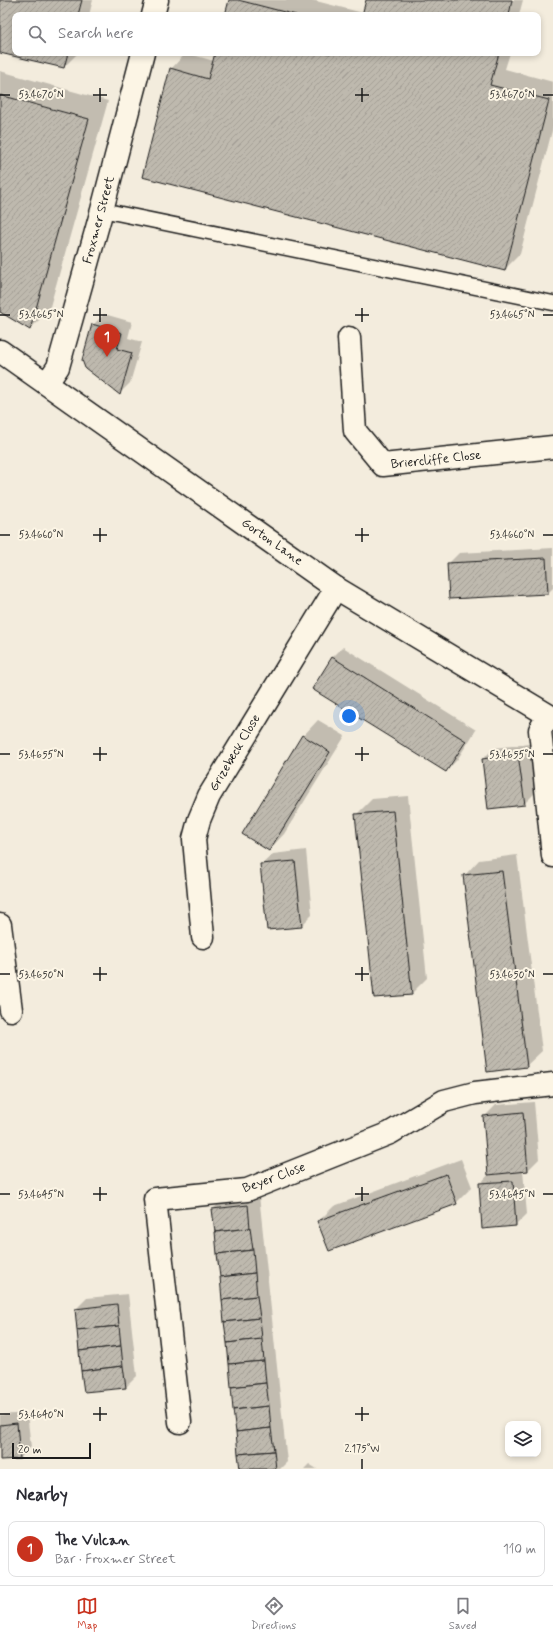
<!DOCTYPE html>
<html lang="en">
<head>
<meta charset="utf-8">
<style>
  body { margin:0; font-family:Mynerve,sans-serif; background:#f7f7f7; color:#2b2b33 }
  .controls { position:absolute; right:12px; bottom:12px; display:grid; overflow:hidden; border-radius:8px; box-shadow:0 2px 6px #0003 }
  .controls button { width:36px; height:36px; display:grid; place-items:center; padding:0; border:0; border-bottom:1px solid #e1e1e2; background:#fff; color:#2b2b33; font:20px sans-serif }
  .scale { position:absolute; left:12px; bottom:10px; width:79px; box-sizing:border-box; padding-left:4px; border:2px solid #1c1c1c; border-top:0; font-size:11px; line-height:14px; white-space:nowrap; color:#1c1c1c; -webkit-text-stroke:3px #fcf5e5; paint-order:stroke }
  .you { position:absolute; left:349px; top:716px; width:14px; height:14px; margin:-10px; border:3px solid #fff; border-radius:50%; background:#1a73e8; box-shadow:0 0 0 6px #1a73e833 }
  .badge { display:grid; place-items:center; width:26px; height:26px; border-radius:50%; background:#c8321e; color:#fff; font-size:13px; font-weight:700 }
  .pin { position:absolute; translate:-50% -33px; filter:drop-shadow(0 1px 2px #0008) }
  .pin::after { content:''; position:absolute; top:21px; width:14px; height:12px; background:inherit; clip-path:polygon(0 0,100% 0,50% 100%) }
  .list { margin:0; padding:0; list-style:none }
  h2 { display:flex; justify-content:space-between; align-items:center; height:52px; margin:0; padding:0 16px; font-size:17px }
  h2 small { font-size:13px; font-weight:400; color:#7c7c81 }
  .list li { display:grid; grid-template-columns:26px 1fr auto; gap:12px; align-items:center; box-sizing:border-box; height:56px; margin:0 8px 8px; padding:0 8px; border:1px solid #e1e1e2; border-radius:8px }
  .list b { display:block; font-size:15px; white-space:nowrap }
  .list p { margin:0; font-size:13px; white-space:nowrap; color:#7c7c81 }
  .list em { font-size:13px; font-style:normal; color:#7c7c81 }
  .icon { flex:none; width:22px; height:22px; fill:none; stroke:currentColor; stroke-width:2; stroke-linecap:round; stroke-linejoin:round }
  .map { position:relative; flex:none; width:553px; height:1469px; overflow:hidden }
  .search { position:absolute; background:#fff; box-shadow:0 2px 6px #0003; left:12px; right:12px; top:12px; height:44px; display:flex; align-items:center; gap:10px; box-sizing:border-box; padding:0 14px; border-radius:8px; color:#7c7c81; font-size:15px }
  .sheet { height:116px; background:#fff }
  nav { display:flex; justify-content:space-around; align-items:center; box-sizing:border-box; height:56px; border-top:1px solid #e1e1e2; background:#fff; font-size:11px; color:#7c7c81 }
  nav a { display:grid; justify-items:center; gap:2px }
  nav .on { color:#c8321e }
  .map>svg:first-child { display:block }
  .shadow { fill:#0003 }
  .building { fill:url(#building-hatch); stroke:#1c1c1c }
  .lines { fill:none; stroke-linecap:round; stroke-linejoin:round }
  .lane-casing { stroke:#1c1c1c; stroke-width:17 }
  .street-casing { stroke:#1c1c1c; stroke-width:25 }
  .secondary-casing { stroke:#1c1c1c; stroke-width:25 }
  .lane { stroke:#fcf5e5; stroke-width:14 }
  .street { stroke:#fcf5e5; stroke-width:22 }
  .secondary { stroke:#fcf5e5; stroke-width:22 }
  .ticks { fill:none; stroke:#1c1c1c; stroke-width:1.5 }
  .labels { text-anchor:middle; dominant-baseline:central; stroke-width:4; stroke-linejoin:round; paint-order:stroke }
  .street-label { font-size:13px; fill:#1c1c1c; stroke:#fcf5e5 }
  .ticks-label { font-size:10px; text-anchor:middle; fill:#1c1c1c; stroke:#fcf5e5; stroke-width:4; stroke-linejoin:round; paint-order:stroke }
</style>
</head>
<body>
<div class="map">
<svg width="553" height="1469" viewBox="0 0 553 1469">
  <defs>
    <pattern id="building-hatch" width="6" height="6" patternUnits="userSpaceOnUse"><rect width="6" height="6" fill="#beb9ae"/><path d="M-1 1l2-2M0 6l6-6M5 7l2-2" fill="none" stroke="#a39e95"/></pattern>
  </defs>
  <rect width="100%" height="100%" fill="#f3ecdd"/>
  <filter id="ink" filterUnits="userSpaceOnUse"><feTurbulence type="fractalNoise" baseFrequency=".025" numOctaves="2"/><feDisplacementMap in="SourceGraphic" scale="8" xChannelSelector="R" yChannelSelector="G"/><feConvolveMatrix kernelMatrix="1 2 1 2 8 2 1 2 1" color-interpolation-filters="sRGB"/></filter>
  <g filter="url(#ink)">
    <g class="shadow">
      <polygon points="1,0 93,0 89,15 15,15 15,53 78,53 64,67 0,52 0,5"/>
      <polygon points="230,0 312,0 363,13 367,0 523,0 519,15 226,15"/>
      <polygon points="186,53 214,61 216,53 510,53 505,69 553,82 553,127 520,254 504,270 171,69"/>
      <polygon points="0,71 108,101 49,310 30,329 0,311"/>
      <polygon points="104,314 132,322 128,338 142,342 130,383 119,394 93,325"/>
      <polygon points="553,548 553,588 548,593 448,564 459,553"/>
      <polygon points="343,647 476,730 457,760 446,771 332,658"/>
      <polygon points="318,720 345,736 284,834 269,850 303,736"/>
      <polygon points="529,744 535,793 524,804 483,759 494,748"/>
      <polygon points="408,796 427,978 411,994 356,815 372,799"/>
      <polygon points="306,850 312,915 301,926 261,865 273,854"/>
      <polygon points="517,855 542,1051 526,1066 464,876 479,860"/>
      <polygon points="534,1102 539,1159 528,1170 523,1171 527,1214 516,1225 480,1184 489,1174 485,1116 496,1105"/>
      <polygon points="461,1159 472,1187 456,1203 319,1221 334,1206"/>
      <polygon points="259,1195 287,1462 280,1469 241,1469 213,1209 225,1198"/>
      <polygon points="128,1294 137,1376 126,1387 84,1391 76,1309 87,1298"/>
      <polygon points="27,1413 31,1447 20,1458 0,1460 0,1415"/>
      <polygon points="309,1464 317,1469 304,1469"/>
    </g>
    <g class="building">
      <polygon points="0,0 82,0 78,15 15,15 15,53 68,53 64,68 0,53"/>
      <polygon points="229,0 238,0 296,15 225,15"/>
      <polygon points="366,0 512,0 509,15 362,15"/>
      <polygon points="215,53 499,53 490,85 549,100 505,271 142,177 170,68 208,79"/>
      <polygon points="0,95 89,119 30,330 0,312"/>
      <polygon points="92,324 122,333 117,349 132,353 120,395 85,368 82,360"/>
      <polygon points="546,558 548,594 449,599 447,563"/>
      <polygon points="332,657 466,741 446,772 312,689"/>
      <polygon points="302,735 330,752 269,851 242,834"/>
      <polygon points="518,754 525,805 488,809 482,759"/>
      <polygon points="393,811 412,995 374,998 355,814"/>
      <polygon points="295,861 302,927 267,930 260,864"/>
      <polygon points="502,871 527,1067 487,1072 463,875"/>
      <polygon points="523,1112 528,1171 488,1175 483,1116"/>
      <polygon points="446,1174 457,1204 329,1251 317,1221"/>
      <polygon points="513,1181 516,1226 482,1229 479,1183"/>
      <polygon points="248,1205 250,1228 215,1232 212,1209"/>
      <polygon points="250,1228 253,1250 217,1254 215,1232"/>
      <polygon points="253,1250 255,1273 220,1277 217,1254"/>
      <polygon points="255,1273 257,1296 222,1300 220,1277"/>
      <polygon points="257,1296 260,1318 224,1322 222,1300"/>
      <polygon points="117,1304 119,1326 77,1330 75,1309"/>
      <polygon points="260,1318 262,1339 227,1343 224,1322"/>
      <polygon points="119,1326 121,1346 79,1351 77,1330"/>
      <polygon points="262,1339 264,1361 229,1364 227,1343"/>
      <polygon points="121,1346 123,1366 81,1371 79,1351"/>
      <polygon points="264,1361 266,1383 231,1387 229,1364"/>
      <polygon points="123,1366 126,1388 84,1392 81,1371"/>
      <polygon points="266,1383 269,1406 233,1410 231,1387"/>
      <polygon points="269,1406 271,1428 236,1432 233,1410"/>
      <polygon points="17,1423 20,1459 0,1460 0,1425"/>
      <polygon points="271,1428 274,1451 238,1454 236,1432"/>
      <polygon points="274,1451 276,1469 240,1469 238,1454"/>
    </g>
    <g class="lines">
      <defs>
        <polyline id="lane" points="102,210 553,303"/>
        <g id="street">
          <polyline points="153,15 157,0"/>
          <polyline points="349,338 355,431 383,465 553,447"/>
          <polyline points="47,383 58,367 102,210 143,53"/>
          <polyline points="548,716 540,730 553,856"/>
          <polyline points="0,925 11,1010"/>
          <polyline points="203,937 194,839 199,820 209,796 336,588"/>
          <polyline points="180,1422 155,1199 247,1190 390,1133 444,1101 475,1093 553,1084"/>
        </g>
        <polyline id="secondary" points="0,351 336,588 553,718"/>
      </defs>
      <use href="#lane" class="lane-casing"/>
      <use href="#street" class="street-casing"/>
      <use href="#secondary" class="secondary-casing"/>
      <use href="#lane" class="lane"/>
      <use href="#street" class="street"/>
      <use href="#secondary" class="secondary"/>
    </g>
  </g>
  <path class="ticks" d="M100,88v14M362,88v14M0,95h10M93,95h14M355,95h14M543,95h10M100,308v14M362,308v14M0,315h10M93,315h14M355,315h14M543,315h10M100,528v14M362,528v14M0,535h10M93,535h14M355,535h14M543,535h10M100,747v14M362,747v14M0,754h10M93,754h14M355,754h14M543,754h10M100,967v14M362,967v14M0,974h10M93,974h14M355,974h14M543,974h10M100,1187v14M362,1187v14M0,1194h10M93,1194h14M355,1194h14M543,1194h10M100,1407v14M362,1407v14M0,1414h10M93,1414h14M355,1414h14M362,1459v10"/>
  <g class="labels">
    <g class="street-label">
      <text transform="translate(99 220) rotate(-75)">Froxmer Street</text>
      <text transform="translate(436 460) rotate(-6)">Briercliffe Close</text>
      <text transform="translate(272 542) rotate(35)">Gorton Lane</text>
      <text transform="translate(235 753) rotate(-59)">Grizebeck Close</text>
      <text transform="translate(274 1178) rotate(-20)">Beyer Close</text>
    </g>
  </g>
  <g class="ticks-label">
    <text x="41" y="98">53.4670°N</text>
    <text x="512" y="98">53.4670°N</text>
    <text x="41" y="318">53.4665°N</text>
    <text x="512" y="318">53.4665°N</text>
    <text x="41" y="538">53.4660°N</text>
    <text x="512" y="538">53.4660°N</text>
    <text x="41" y="758">53.4655°N</text>
    <text x="512" y="758">53.4655°N</text>
    <text x="41" y="978">53.4650°N</text>
    <text x="512" y="978">53.4650°N</text>
    <text x="41" y="1198">53.4645°N</text>
    <text x="512" y="1198">53.4645°N</text>
    <text x="41" y="1418">53.4640°N</text>
    <text x="362" y="1452">2.175°W</text>
  </g>
</svg>
<div class="controls">
<button><svg class="icon" aria-label="layers" viewBox="0 0 24 24"><path d="M12 4l9 5-9 5-9-5zM3 14l9 5 9-5"/></svg></button>
</div>
<div class="scale">20 m</div>
<div class="you"></div>
<div class="pin badge" style="left:107px;top:357px">1</div>
<div class="search"><svg class="icon" aria-label="search" viewBox="0 0 24 24"><circle cx="10" cy="10" r="6"/><path d="M15 15l6 6"/></svg>Search here</div>
</div>
<section class="sheet">
<h2>Nearby<small></small></h2>
<ul class="list">
<li><span class="badge">1</span><div><b>The Vulcan</b><p>Bar · Froxmer Street</p></div><em>110 m</em></li>
</ul>
</section>
<nav>
<a class="on"><svg class="icon" aria-label="map" viewBox="0 0 24 24"><path d="M3 6l6-2 6 2 6-2v14l-6 2-6-2-6 2zM9 4v14M15 6v14"/></svg>Map</a>
<a><svg class="icon" aria-label="directions" viewBox="0 0 24 24"><path d="M12 3l9 9-9 9-9-9zM9 14v-3h6M13 9l2 2-2 2"/></svg>Directions</a>
<a><svg class="icon" aria-label="saved" viewBox="0 0 24 24"><path d="M7 4h10v16l-5-4-5 4z"/></svg>Saved</a>
</nav>
</body>
</html>
